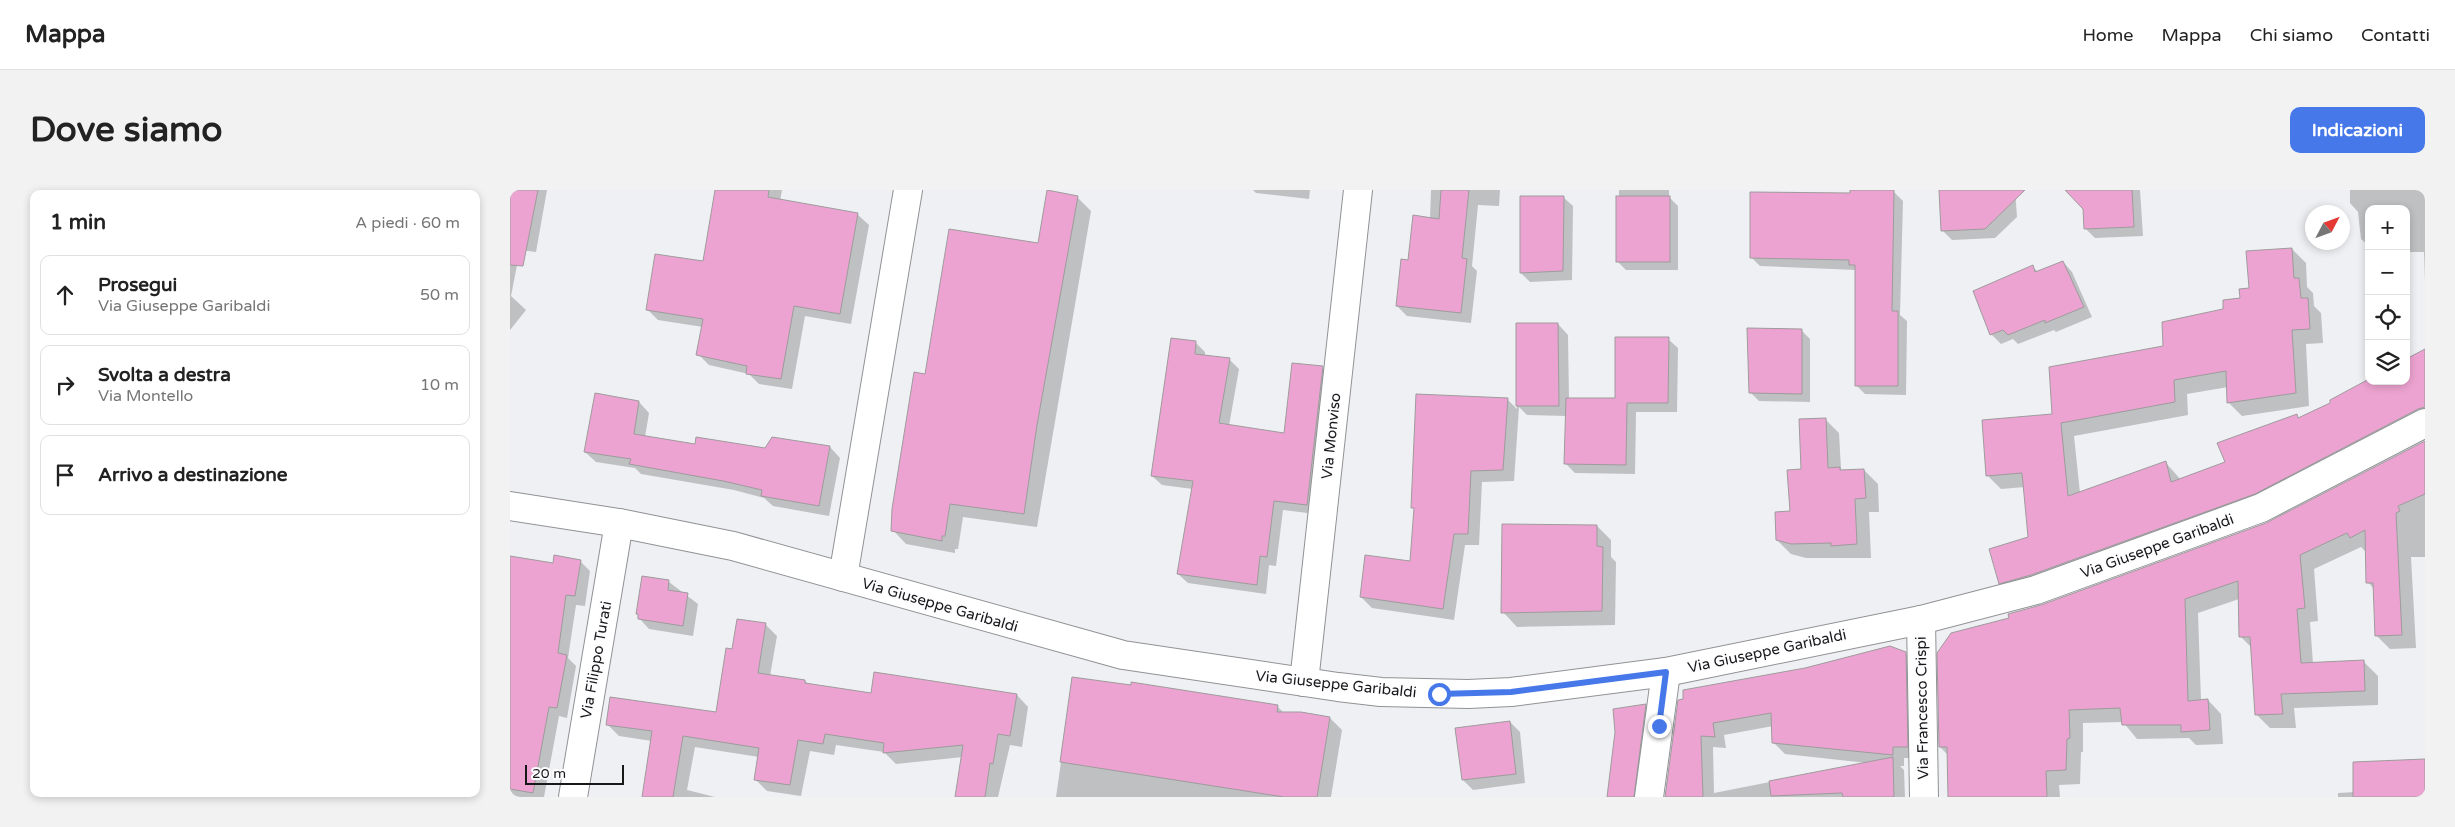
<!DOCTYPE html>
<html lang="it">
<head>
<meta charset="utf-8">
<style>
  body { margin:0; font-family:"Varela Round",sans-serif; background:#f2f2f2; color:#222 }
  .controls { position:absolute; right:15px; top:15px; display:grid; overflow:hidden; border-radius:10px; box-shadow:0 2px 8px #0003 }
  .controls button { width:45px; height:45px; display:grid; place-items:center; padding:0; border:0; border-bottom:1px solid #e0e0e0; background:#fff; color:#222; font:25px sans-serif }
  .compass { position:absolute; left:1795px; top:15px; width:45px; height:45px; border-radius:50%; background:#fff; box-shadow:0 2px 8px #0003; rotate:49deg }
  .scale { position:absolute; left:15px; bottom:12px; width:99px; box-sizing:border-box; padding-left:5px; border:2px solid #181819; border-top:0; font-size:14px; line-height:18px; white-space:nowrap; color:#181819; -webkit-text-stroke:4px #fdfdff; paint-order:stroke }
  .stop { position:absolute; width:15px; height:15px; margin:-11px; border:4px solid #4778e9; border-radius:50%; background:#fff }
  .stop.end { background:#4778e9; border-color:#fff; box-shadow:0 1px 5px #0008 }
  .list { margin:0; padding:0; list-style:none }
  h2 { display:flex; justify-content:space-between; align-items:center; height:65px; margin:0; padding:0 20px; font-size:21px }
  h2 small { font-size:16px; font-weight:400; color:#767676 }
  .list li { display:grid; grid-template-columns:32px 1fr auto; gap:15px; align-items:center; box-sizing:border-box; height:80px; margin:0 10px 10px; padding:0 10px; border:1px solid #e0e0e0; border-radius:10px }
  .list b { display:block; font-size:19px; white-space:nowrap }
  .list p { margin:0; font-size:16px; white-space:nowrap; color:#767676 }
  .list em { font-size:16px; font-style:normal; color:#767676 }
  .icon { flex:none; width:28px; height:28px; fill:none; stroke:currentColor; stroke-width:2; stroke-linecap:round; stroke-linejoin:round }
  .map { position:relative; flex:none; width:1915px; height:607px; overflow:hidden; border-radius:10px }
  header { display:flex; align-items:center; gap:30px; box-sizing:border-box; height:70px; padding:0 25px; background:#fff; border-bottom:1px solid #e0e0e0 }
  header strong { font-size:24px }
  nav { display:flex; gap:28px; margin-inline-start:auto; font-size:18px }
  .intro { display:flex; align-items:center; justify-content:space-between; box-sizing:border-box; height:120px; padding:0 30px }
  h1 { margin:0; font-size:35px }
  .button { padding:12px 22px; border-radius:10px; background:#4778e9; color:#fff; font-size:18px; font-weight:700 }
  main { display:flex; gap:30px; padding:0 30px }
  aside { flex:1; background:#fff; border-radius:10px; box-shadow:0 2px 8px #0003 }
  .map>svg:first-child { display:block }
  .shadow { fill:#0003; fill-rule:evenodd }
  .building { fill:#eda3d1; stroke:#9e9b9d }
  .lines { fill:none; stroke-linecap:round; stroke-linejoin:round }
  .minor-casing { stroke:#919295; stroke-width:30 }
  .minor { stroke:#fff; stroke-width:28 }
  .route { stroke:#4778e9; stroke-width:6 }
  .labels { text-anchor:middle; dominant-baseline:central; stroke-width:4; stroke-linejoin:round; paint-order:stroke }
  .street-label { font-size:15px; fill:#181819; stroke:#fdfdff }
</style>
</head>
<body>
<header>
<strong>Mappa</strong>
<nav><a>Home</a><a>Mappa</a><a>Chi siamo</a><a>Contatti</a></nav>
</header>
<div class="intro"><h1>Dove siamo</h1><a class="button">Indicazioni</a></div>
<main>
<aside>
<h2>1 min<small>A piedi · 60 m</small></h2>
<ul class="list">
<li><svg class="icon" aria-label="ahead" viewBox="0 0 24 24"><path d="M12 20V5M6 11l6-6 6 6"/></svg><div><b>Prosegui</b><p>Via Giuseppe Garibaldi</p></div><em>50 m</em></li>
<li><svg class="icon" aria-label="right" viewBox="0 0 24 24"><path d="M7 20v-9h11M14 6l5 5-5 5"/></svg><div><b>Svolta a destra</b><p>Via Montello</p></div><em>10 m</em></li>
<li><svg class="icon" aria-label="arrive" viewBox="0 0 24 24"><path d="M6 21V4h12l-3 4 3 4H6"/></svg><div><b>Arrivo a destinazione</b></div></li>
</ul>
</aside>
<div class="map">
<svg width="1915" height="607" viewBox="0 0 1915 607">
  <rect width="100%" height="100%" fill="#eff0f3"/>
  <g class="shadow">
    <polygon points="0,0 37,0 26,62 10,60 1,106 16,120 0,140"/>
    <polygon points="207,0 272,0 270,11 347,24 359,35 341,134 295,126 282,199 249,194 239,184 199,175 188,164 193,137 148,130 137,119 194,73"/>
    <polygon points="743,0 800,0 799,9 746,3"/>
    <polygon points="921,0 990,0 989,16 968,15 962,76 967,81 961,133 897,126 887,116 899,72 920,29"/>
    <polygon points="1109,0 1159,0 1159,7 1168,16 1168,80 1116,80 1107,71"/>
    <polygon points="1430,0 1505,0 1507,27 1485,48 1442,50 1432,40"/>
    <polygon points="1558,0 1630,0 1633,46 1585,48 1575,38 1574,18"/>
    <polygon points="1840,0 1915,0 1915,91 1914,62 1896,62 1896,19 1859,19 1859,56 1851,49 1848,22 1840,13"/>
    <polygon points="1384,2 1393,11 1390,125 1397,131 1396,205 1355,204 1346,195 1346,80 1250,76 1241,67"/>
    <polygon points="567,7 581,21 527,337 453,327 448,359 445,359 445,363 396,354 381,338 406,183 416,185"/>
    <polygon points="1053,7 1063,16 1062,90 1020,92 1011,83"/>
    <polygon points="1782,59 1796,73 1797,97 1803,103 1804,116 1811,123 1813,153 1796,154 1799,216 1732,226 1718,212 1718,197 1677,204 1678,225 1564,246 1570,303 1656,273 1671,290 1716,273 1787,226 1789,228 1822,213 1859,191 1896,191 1915,160 1915,231 1828,276 1504,407 1490,393 1519,348 1515,297 1491,299 1477,285 1544,225 1732,110 1740,99"/>
    <polygon points="1553,72 1562,82 1582,127 1546,142 1544,140 1508,154 1503,149 1491,154 1481,144 1522,76 1528,82"/>
    <polygon points="1007,134 1048,134 1058,145 1059,209 1106,210 1158,149 1168,158 1167,222 1126,222 1125,284 1065,283 1056,274 1057,226 1017,225 1009,217 1004,291 972,292 969,355 955,355 944,430 862,418 851,407 901,373 905,320 902,317 997,209 1007,219"/>
    <polygon points="1291,140 1300,149 1300,212 1249,211 1240,202"/>
    <polygon points="686,153 695,162 695,167 719,169 729,179 719,236 775,245 812,178 822,187 806,324 773,320 766,376 759,375 756,404 678,393 668,384 683,299 652,295 642,286"/>
    <polygon points="129,212 139,223 135,247 186,255 256,260 320,257 330,268 319,326 263,316 254,308 224,300 131,284 125,278 86,272 75,262"/>
    <polygon points="1315,229 1329,243 1331,279 1333,282 1354,280 1368,294 1369,322 1359,322 1361,368 1296,368 1281,364 1267,350 1281,322 1293,281"/>
    <polygon points="1915,252 1915,367 1901,367 1906,458 1880,459 1866,445 1864,399 1858,392 1857,360 1855,361 1851,357 1804,379 1808,431 1800,432 1803,474 1854,472 1868,486 1868,515 1784,518 1786,538 1760,538 1746,524 1742,458 1731,447 1729,409 1688,423 1691,511 1698,510 1711,524 1713,554 1686,555 1679,548 1627,549 1613,532 1573,533 1573,562 1571,562 1570,594 1549,595 1550,607 1439,607 1438,565 1430,557 1501,429 1757,334"/>
    <polygon points="1087,336 1101,350 1101,367 1106,372 1105,435 1007,437 993,422"/>
    <polygon points="0,368 44,374 70,371 80,381 75,416 66,415 58,468 66,476 57,528 49,526 34,607 0,607"/>
    <polygon points="159,392 188,414 183,446 139,439 129,428"/>
    <polygon points="255,434 267,446 260,486 295,491 299,495 362,504 507,505 518,517 512,557 500,555 488,607 447,607 453,567 386,574 374,562 326,555 324,565 300,561 291,606 257,601 245,589 249,567 185,557 177,600 205,607 133,607 142,551 109,546 97,534 207,524 223,460"/>
    <path d="M1395,463l12,12 2,93h-15v8h-4l4,4 1,27h-240l14,-96zM1263,536v16l12,12 82,9 -153,30 -1,-46 13,1 -2,-13z"/>
    <polygon points="563,488 767,516 774,523 820,528 832,540 821,607 546,607"/>
    <polygon points="1135,516 1144,524 1134,607 1100,607"/>
    <polygon points="1000,532 1010,542 1015,593 963,600 953,590"/>
    <polygon points="1915,570 1915,607 1828,607 1828,603 1845,602"/>
  </g>
  <g class="building">
    <polygon points="0,0 28,0 13,76 0,75"/>
    <polygon points="205,0 259,0 258,7 348,23 330,124 284,116 271,189 236,184 237,176 186,165 193,129 136,120 145,64 193,71"/>
    <polygon points="537,0 568,6 527,235 514,324 440,314 435,346 432,346 432,351 381,341 382,319 404,182 415,184 439,39 528,53"/>
    <polygon points="931,0 959,0 952,68 957,69 951,123 886,116 891,69 898,70 903,25 929,29"/>
    <polygon points="1340,0 1384,0 1382,121 1388,121 1388,196 1345,196 1345,75 1339,75 1339,70 1240,68 1240,2 1340,3"/>
    <polygon points="1429,0 1515,0 1475,39 1431,41"/>
    <polygon points="1555,0 1622,0 1624,37 1574,39 1573,19"/>
    <polygon points="1010,6 1054,6 1053,81 1010,83"/>
    <rect x="1106" y="6" width="54" height="66"/>
    <polygon points="1782,58 1784,88 1789,88 1791,108 1798,108 1800,139 1782,140 1786,203 1717,213 1716,181 1664,190 1665,212 1551,233 1558,306 1656,271 1661,292 1715,272 1707,253 1787,224 1788,228 1820,213 1820,210 1859,189 1859,191 1896,191 1896,169 1915,159 1915,217 1908,219 1745,304 1521,385 1489,394 1479,359 1518,347 1512,283 1476,286 1472,230 1542,224 1539,177 1653,156 1652,132 1713,119 1713,110 1730,108 1729,99 1739,98 1736,61"/>
    <polygon points="1553,71 1574,117 1535,133 1535,130 1498,145 1493,140 1480,145 1463,101 1523,75 1525,82"/>
    <polygon points="1006,133 1048,133 1049,216 1006,216"/>
    <polygon points="1237,138 1292,139 1292,204 1239,203"/>
    <polygon points="1105,147 1159,147 1158,213 1117,213 1116,275 1054,274 1056,208 1105,208"/>
    <polygon points="661,148 686,151 685,164 720,168 709,233 774,243 782,173 813,176 797,315 764,311 757,367 750,366 747,395 667,384 683,291 641,286"/>
    <polygon points="85,203 129,211 124,244 185,254 186,247 255,258 262,247 320,256 309,316 251,306 252,300 213,291 119,274 121,269 74,262"/>
    <polygon points="906,204 998,208 993,280 961,281 958,344 944,344 933,419 850,407 855,365 900,371 904,318 901,318"/>
    <polygon points="1316,228 1318,278 1330,277 1330,280 1354,279 1356,308 1345,309 1347,354 1321,356 1321,353 1281,354 1266,350 1265,322 1280,321 1277,280 1291,279 1289,229"/>
    <polygon points="1915,251 1915,304 1888,316 1890,321 1886,323 1892,445 1865,446 1863,393 1856,393 1855,340 1840,348 1837,343 1790,365 1795,418 1787,419 1791,473 1854,470 1855,501 1771,504 1773,524 1745,525 1740,447 1729,447 1728,391 1675,409 1678,511 1698,509 1700,540 1671,542 1671,535 1612,535 1610,518 1559,520 1560,548 1557,549 1556,580 1536,581 1537,607 1438,607 1437,557 1429,557 1427,463 1441,443 1499,428 1498,424 1531,415 1756,333"/>
    <polygon points="992,334 1087,335 1087,356 1093,357 1092,421 991,423"/>
    <polygon points="44,365 71,370 65,406 56,405 48,463 57,465 47,518 39,517 23,603 0,599 0,366 43,373"/>
    <polygon points="132,386 159,390 158,400 178,403 173,436 128,429 128,424 126,424"/>
    <polygon points="227,429 256,433 248,483 295,490 295,493 361,503 364,482 507,504 500,546 488,544 483,574 480,573 475,607 445,607 453,555 373,563 374,553 315,544 313,554 288,550 280,595 244,590 249,558 173,546 163,607 132,607 142,541 96,535 100,507 206,522 216,458 222,459"/>
    <polygon points="1380,456 1396,462 1398,557 1383,557 1383,565 1262,553 1261,523 1203,533 1205,547 1191,546 1193,607 1155,607 1168,510 1173,509 1173,500 1295,478"/>
    <polygon points="562,487 621,495 621,492 768,515 767,522 791,522 820,527 807,607 774,607 550,572"/>
    <polygon points="1136,514 1124,607 1097,607 1105,542 1103,519"/>
    <polygon points="1000,531 1006,584 952,590 945,538"/>
    <polygon points="1383,567 1384,607 1333,607 1332,603 1261,606 1259,591"/>
    <polygon points="1915,569 1915,607 1843,607 1843,572"/>
  </g>
  <g class="lines">
    <defs>
      <g id="minor">
        <polyline points="0,316 109,333 223,356 613,465 828,497 871,502 958,504 1001,502 1156,482 1411,430 1526,400 1751,318 1915,233"/>
        <polyline points="333,387 398,0"/>
        <polyline points="1411,430 1414,607"/>
        <polyline points="794,492 848,0"/>
        <polyline points="63,607 109,333"/>
        <polyline points="1139,607 1156,482"/>
      </g>
    </defs>
    <use href="#minor" class="minor-casing"/>
    <use href="#minor" class="minor"/>
  </g>
  <g class="lines">
    <polyline class="route" points="929,504 1001,502 1156,482 1149,536"/>
  </g>
  <g class="labels">
    <g class="street-label">
      <text transform="translate(821 246) rotate(-84)">Via Monviso</text>
      <text transform="translate(1647 356) rotate(-20)">Via Giuseppe Garibaldi</text>
      <text transform="translate(430 415) rotate(16)">Via Giuseppe Garibaldi</text>
      <text transform="translate(1257 461) rotate(-12)">Via Giuseppe Garibaldi</text>
      <text transform="translate(86 470) rotate(-80)">Via Filippo Turati</text>
      <text transform="translate(826 494) rotate(6)">Via Giuseppe Garibaldi</text>
      <text transform="translate(1412 518) rotate(-91)">Via Francesco Crispi</text>
    </g>
  </g>
</svg>
<div class="controls">
<button>+</button>
<button>−</button>
<button><svg class="icon" aria-label="locate" viewBox="0 0 24 24"><circle cx="12" cy="12" r="6"/><path d="M12 2v4M12 18v4M2 12h4M18 12h4"/></svg></button>
<button><svg class="icon" aria-label="layers" viewBox="0 0 24 24"><path d="M12 4l9 5-9 5-9-5zM3 14l9 5 9-5"/></svg></button>
</div>
<svg class="compass" viewBox="-18 -18 36 36"><path d="M0-13l5 13h-10z" fill="#e53935"/><path d="M0 13l5-13h-10z" fill="#767676"/></svg>
<div class="scale">20 m</div>
<div class="stop" style="left:929px;top:504px"></div>
<div class="stop end" style="left:1149px;top:536px"></div>
</div>
</main>
</body>
</html>
